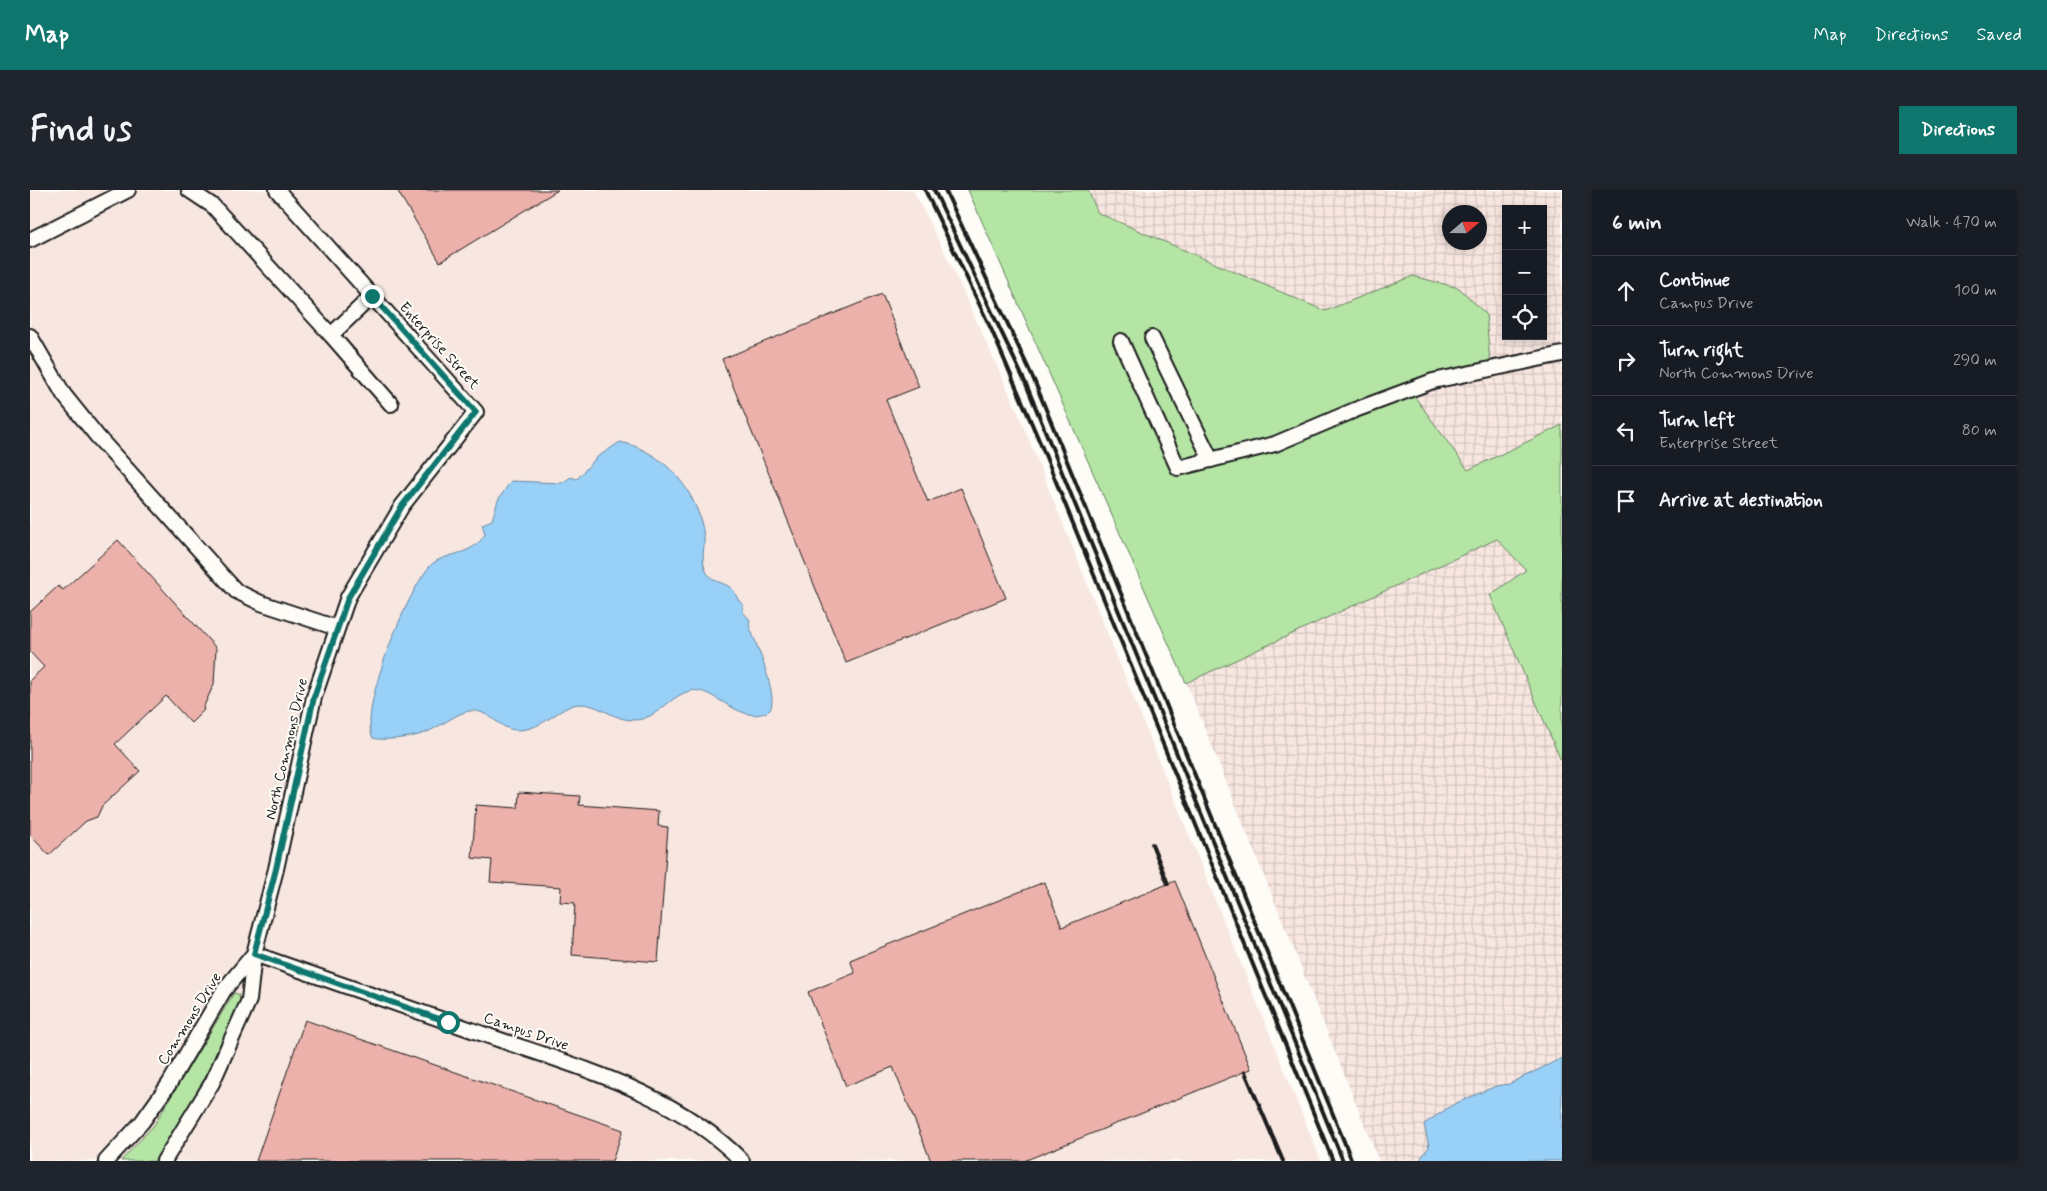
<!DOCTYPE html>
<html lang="en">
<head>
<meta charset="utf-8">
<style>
  body { margin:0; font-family:Mynerve,sans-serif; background:#20242c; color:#f1f3f6 }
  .controls { position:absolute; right:15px; top:15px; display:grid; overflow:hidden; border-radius:0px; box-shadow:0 2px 8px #0003 }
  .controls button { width:45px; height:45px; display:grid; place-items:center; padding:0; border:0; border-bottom:1px solid #363941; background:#171b24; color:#f1f3f6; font:25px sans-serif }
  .compass { position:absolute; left:1412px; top:15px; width:45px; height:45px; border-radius:50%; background:#171b24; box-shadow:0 2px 8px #0003; rotate:70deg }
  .stop { position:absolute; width:15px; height:15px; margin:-11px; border:4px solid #0f766e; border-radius:50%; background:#fff }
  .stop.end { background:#0f766e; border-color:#fff; box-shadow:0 1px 5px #0008 }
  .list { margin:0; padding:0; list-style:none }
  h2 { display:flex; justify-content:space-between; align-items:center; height:65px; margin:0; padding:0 20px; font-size:21px }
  h2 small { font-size:16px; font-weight:400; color:#9ea1a6 }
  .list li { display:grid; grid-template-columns:32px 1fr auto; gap:15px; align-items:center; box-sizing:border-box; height:70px; padding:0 20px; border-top:1px solid #363941 }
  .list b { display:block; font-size:19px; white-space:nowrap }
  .list p { margin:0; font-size:16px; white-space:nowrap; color:#9ea1a6 }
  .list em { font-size:16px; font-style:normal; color:#9ea1a6 }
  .icon { flex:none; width:28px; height:28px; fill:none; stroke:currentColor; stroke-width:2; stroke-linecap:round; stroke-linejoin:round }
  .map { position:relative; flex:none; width:1532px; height:971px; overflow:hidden; border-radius:0px }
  header { display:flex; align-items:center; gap:30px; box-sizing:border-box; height:70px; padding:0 25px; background:#0f766e; color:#fff }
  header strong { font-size:24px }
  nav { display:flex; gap:28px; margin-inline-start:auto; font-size:18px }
  .intro { display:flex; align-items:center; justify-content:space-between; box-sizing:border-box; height:120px; padding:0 30px }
  h1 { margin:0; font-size:35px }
  .button { padding:12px 22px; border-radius:0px; background:#0f766e; color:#fff; font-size:18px; font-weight:700 }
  main { display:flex; gap:30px; padding:0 30px }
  aside { flex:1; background:#171b24; border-radius:0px; box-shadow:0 2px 8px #0003 }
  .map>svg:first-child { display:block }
  .built { fill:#f8e6e0 }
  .industrial { fill:url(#industrial-grid); fill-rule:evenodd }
  .green { fill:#b4e5a5; stroke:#688060 }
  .water { fill:#99d0f8; stroke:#6788a0 }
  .building { fill:#ecb1aa; stroke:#1c1c1c }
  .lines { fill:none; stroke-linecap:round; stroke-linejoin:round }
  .minor-casing { stroke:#1c1c1c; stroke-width:18 }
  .minor { stroke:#fdfcf7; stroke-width:14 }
  .rail { stroke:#1c1c1c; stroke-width:4 }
  .route { stroke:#0f766e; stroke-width:6 }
  .labels { text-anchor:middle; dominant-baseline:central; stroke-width:4; stroke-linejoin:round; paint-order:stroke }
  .street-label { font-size:15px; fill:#1c1c1c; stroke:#fdfcf7 }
</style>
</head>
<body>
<header>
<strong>Map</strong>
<nav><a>Map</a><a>Directions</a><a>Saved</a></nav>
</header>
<div class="intro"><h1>Find us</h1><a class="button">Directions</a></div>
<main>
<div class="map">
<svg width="1532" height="971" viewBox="0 0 1532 971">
  <defs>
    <pattern id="industrial-grid" width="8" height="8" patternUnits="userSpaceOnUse" patternTransform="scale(1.25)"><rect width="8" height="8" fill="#f8e6e0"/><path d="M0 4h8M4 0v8" fill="none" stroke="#d4c5c0"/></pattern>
  </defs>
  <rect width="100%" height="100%" fill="#fdfcf7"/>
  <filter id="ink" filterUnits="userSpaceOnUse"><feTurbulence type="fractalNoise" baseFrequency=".02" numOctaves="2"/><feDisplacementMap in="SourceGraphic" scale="10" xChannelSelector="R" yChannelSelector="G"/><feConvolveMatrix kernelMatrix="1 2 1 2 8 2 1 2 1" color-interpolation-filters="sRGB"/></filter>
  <g filter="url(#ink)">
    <polygon class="built" points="0,0 883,0 921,75 986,218 1291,971 0,971"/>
    <path class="industrial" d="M938,0h594v971h-183l-186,-462 -139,-328zM1476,19h37v127h-37zM1420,22h30v30h-30z"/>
    <g class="green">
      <polygon points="938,0 1058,0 1068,23 1295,121 1383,86 1429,98 1456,124 1460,172 1377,196 1438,280 1532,235 1532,573 1460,405 1496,380 1467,349 1156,493"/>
      <polygon points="204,803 208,804 211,811 180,879 131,962 124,971 91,971 124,935"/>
    </g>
    <g class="water">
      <path d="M590,252c44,9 78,49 84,94 1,12 -4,25 3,37 6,10 18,9 25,16 5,6 5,12 11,15v8l7,8 -1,5c6,16 30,71 21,85 -27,19 -57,-25 -80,-19 -21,5 -33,29 -56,29 -20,1 -35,-17 -55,-16 -20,2 -35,26 -62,26 -18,0 -29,-22 -48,-19 -13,3 -22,11 -34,17 -13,8 -29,10 -44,11 -6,0 -12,1 -18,-1 -16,-26 36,-151 58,-173 13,-13 42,-8 54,-31l-3,-10 10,-4 6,-20 13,-19 51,2 9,-6 6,2 19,-21z"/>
      <polygon points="1532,868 1532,971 1389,971 1399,957 1394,934 1424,914 1466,896 1479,894"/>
    </g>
    <g class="building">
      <polygon points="367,0 528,0 410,72"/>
      <polygon points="852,104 889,197 856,210 898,312 931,298 976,408 816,473 692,169"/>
      <polygon points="88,350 186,458 184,494 173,518 174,520 161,533 136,506 85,554 110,581 72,616 67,627 56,631 19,665 0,645 0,490 14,477 0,462 0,422 28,396 33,400"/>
      <polygon points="489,602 550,606 549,615 629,621 628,636 638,637 628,772 542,765 545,713 530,712 531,697 460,692 462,670 442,668 446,615 488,618"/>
      <polygon points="1145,691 1221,879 994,971 901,971 863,877 816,896 778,802 825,783 820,770 1014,692 1032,737"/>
      <polygon points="275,830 593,940 582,971 226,971"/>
    </g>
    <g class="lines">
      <defs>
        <g id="minor">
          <polyline points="159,0 183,16 301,145 342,106"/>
          <polyline points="0,50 98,0"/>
          <polyline points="301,145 361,214"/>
          <polyline points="0,146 34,205 67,246 206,401 231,413 307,438"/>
          <polyline points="1122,148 1181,270"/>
          <polyline points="1091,151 1148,278 1245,254 1325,220 1403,191 1532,164"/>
          <path d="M224,764c77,27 155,54 232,81 90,32 187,56 256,126"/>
          <polyline points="76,971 112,932 139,894 194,800 223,765"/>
          <polyline points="134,971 182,893 219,810 224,764 246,679 284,507 318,407 372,316 446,222 247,0"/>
        </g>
      </defs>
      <use href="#minor" class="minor-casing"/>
      <use href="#minor" class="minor"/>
      <g class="rail">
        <polyline points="895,0 962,141 1011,255 1303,971"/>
        <polyline points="904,0 996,194 1313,971"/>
        <polyline points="915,0 1004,190 1322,971"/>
        <polyline points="1122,654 1138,694"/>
        <polyline points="1215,882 1253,971"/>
      </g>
    </g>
  </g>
  <g class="lines" filter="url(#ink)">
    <polyline class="route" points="342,106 446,222 372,316 318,408 284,507 246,679 224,764 418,832"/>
  </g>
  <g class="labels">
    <g class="street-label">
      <text transform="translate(409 156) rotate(48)">Enterprise Street</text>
      <text transform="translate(257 559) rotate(-77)">North Commons Drive</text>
      <text transform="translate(160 829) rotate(-58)">Commons Drive</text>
      <text transform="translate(496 842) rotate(19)">Campus Drive</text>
    </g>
  </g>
</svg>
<div class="controls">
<button>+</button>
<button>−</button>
<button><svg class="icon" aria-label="locate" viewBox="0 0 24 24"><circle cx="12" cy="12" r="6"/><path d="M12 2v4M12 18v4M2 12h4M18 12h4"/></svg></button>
</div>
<svg class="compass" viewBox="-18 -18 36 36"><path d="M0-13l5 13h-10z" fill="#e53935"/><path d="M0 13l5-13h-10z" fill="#9ea1a6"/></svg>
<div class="stop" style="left:418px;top:832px"></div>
<div class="stop end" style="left:342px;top:106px"></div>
</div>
<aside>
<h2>6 min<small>Walk · 470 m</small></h2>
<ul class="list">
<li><svg class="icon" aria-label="ahead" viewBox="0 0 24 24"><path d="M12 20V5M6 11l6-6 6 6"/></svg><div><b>Continue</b><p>Campus Drive</p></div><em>100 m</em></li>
<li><svg class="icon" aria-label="right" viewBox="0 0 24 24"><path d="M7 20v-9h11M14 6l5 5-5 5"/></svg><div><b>Turn right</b><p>North Commons Drive</p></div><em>290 m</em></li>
<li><svg class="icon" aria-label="left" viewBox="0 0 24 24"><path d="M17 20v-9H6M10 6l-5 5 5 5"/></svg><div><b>Turn left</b><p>Enterprise Street</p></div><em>80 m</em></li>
<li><svg class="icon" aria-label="arrive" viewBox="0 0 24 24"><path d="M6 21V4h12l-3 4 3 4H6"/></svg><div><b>Arrive at destination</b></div></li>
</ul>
</aside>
</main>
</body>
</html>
